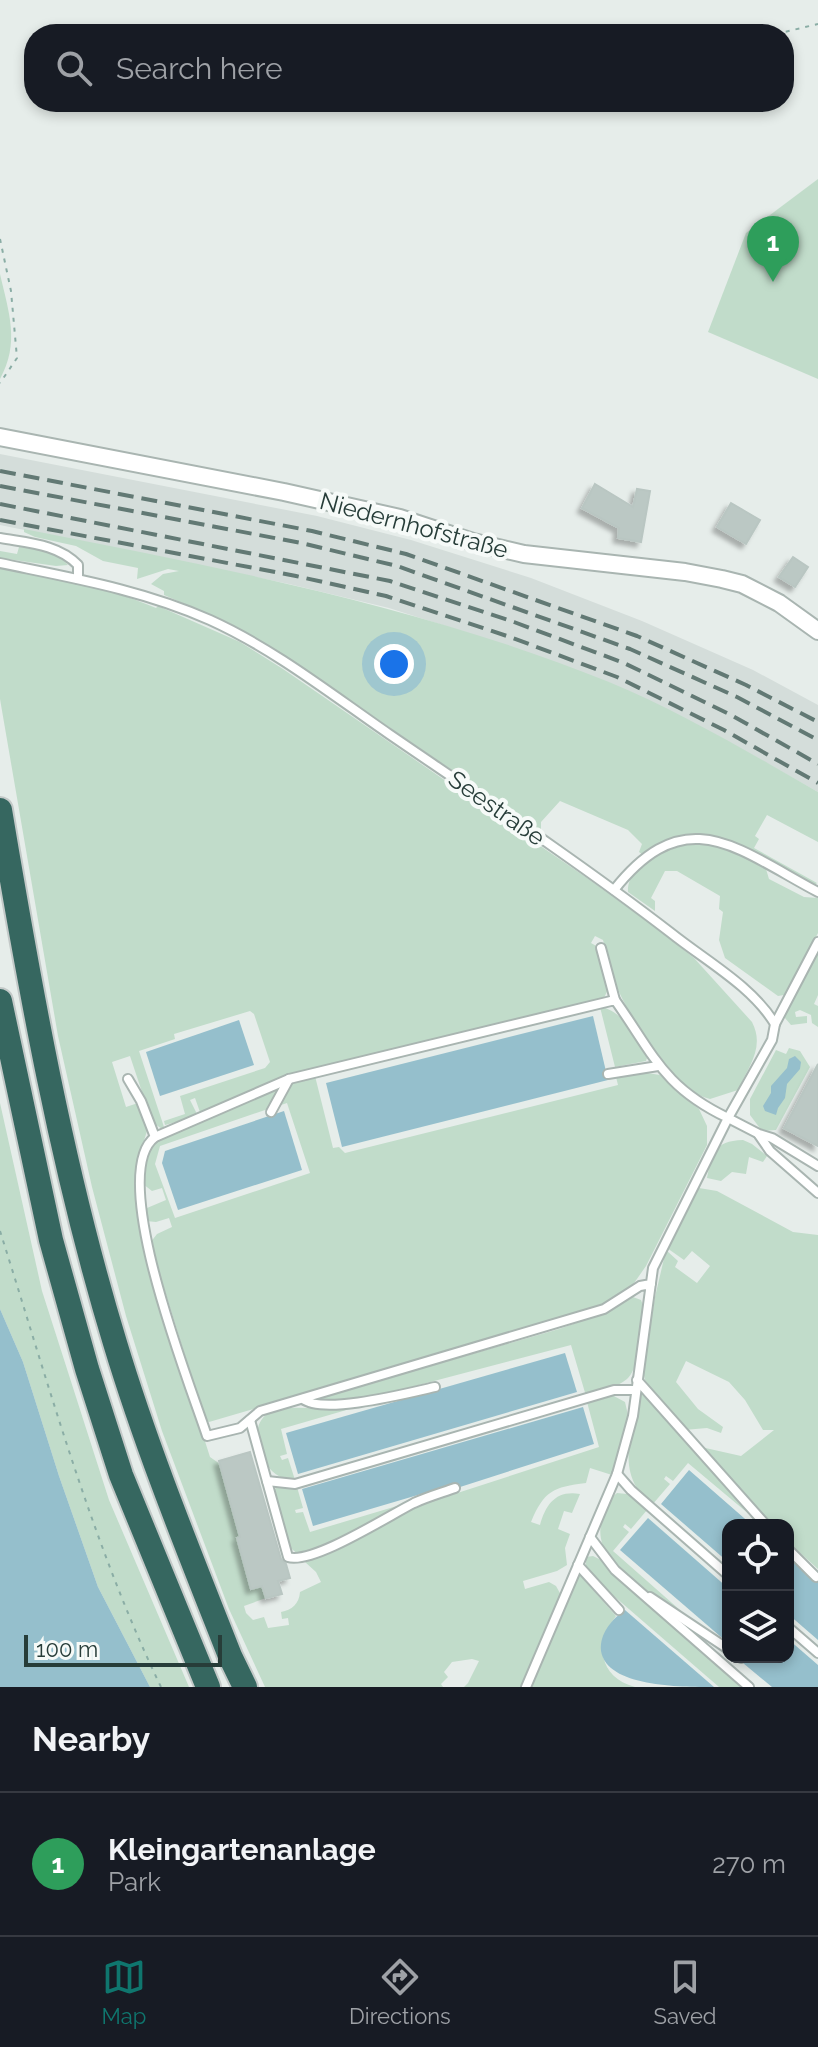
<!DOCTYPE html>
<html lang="en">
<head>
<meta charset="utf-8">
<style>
  body { margin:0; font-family:Raleway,sans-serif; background:#20242c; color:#f1f3f6 }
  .controls { position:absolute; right:24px; bottom:24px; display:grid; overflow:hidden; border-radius:16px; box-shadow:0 4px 12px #0003 }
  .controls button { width:72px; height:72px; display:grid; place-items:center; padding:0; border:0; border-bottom:2px solid #363941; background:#171b24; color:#f1f3f6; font:40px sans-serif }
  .scale { position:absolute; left:24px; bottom:20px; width:198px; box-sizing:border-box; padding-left:8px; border:4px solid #273d39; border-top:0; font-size:22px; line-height:28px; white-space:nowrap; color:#273d39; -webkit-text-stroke:6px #f6faf8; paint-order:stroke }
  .you { position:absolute; left:394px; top:664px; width:28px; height:28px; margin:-20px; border:6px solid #fff; border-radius:50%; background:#1a73e8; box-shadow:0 0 0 12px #1a73e833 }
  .badge { display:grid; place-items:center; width:52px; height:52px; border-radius:50%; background:#0f766e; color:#fff; font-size:26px; font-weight:700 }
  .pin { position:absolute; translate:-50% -66px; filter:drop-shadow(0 2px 4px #0008) }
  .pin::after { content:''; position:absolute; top:42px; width:28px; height:24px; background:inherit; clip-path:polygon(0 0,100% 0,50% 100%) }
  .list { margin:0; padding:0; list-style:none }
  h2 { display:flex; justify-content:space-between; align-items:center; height:104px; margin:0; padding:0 32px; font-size:34px }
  h2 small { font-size:26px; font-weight:400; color:#9ea1a6 }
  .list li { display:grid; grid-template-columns:52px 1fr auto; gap:24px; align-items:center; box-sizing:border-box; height:144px; padding:0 32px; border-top:2px solid #363941 }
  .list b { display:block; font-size:30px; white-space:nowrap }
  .list p { margin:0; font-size:26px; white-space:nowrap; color:#9ea1a6 }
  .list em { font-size:26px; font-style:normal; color:#9ea1a6 }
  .icon { flex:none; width:44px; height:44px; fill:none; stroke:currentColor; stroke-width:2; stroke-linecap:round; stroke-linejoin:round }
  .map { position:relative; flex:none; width:818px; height:1687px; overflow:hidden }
  .search { position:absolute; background:#171b24; box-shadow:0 4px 12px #0003; left:24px; right:24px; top:24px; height:88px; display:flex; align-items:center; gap:20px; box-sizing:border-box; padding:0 28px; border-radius:32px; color:#9ea1a6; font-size:30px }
  .sheet { height:248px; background:#171b24 }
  nav { display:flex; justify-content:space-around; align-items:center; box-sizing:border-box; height:112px; border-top:2px solid #363941; background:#171b24; font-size:22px; color:#9ea1a6 }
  nav a { display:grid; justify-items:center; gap:4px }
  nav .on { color:#0f766e }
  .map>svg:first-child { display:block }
  .built { fill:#d4ddda }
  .green { fill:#c1dcca }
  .water { fill:#95bfcc }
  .building { fill:#bbc8c4; stroke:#b9c6c2; stroke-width:2; filter:url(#shadow) }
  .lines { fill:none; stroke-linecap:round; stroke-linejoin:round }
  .service-casing { stroke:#a9b5b1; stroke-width:12 }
  .minor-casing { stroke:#a9b5b1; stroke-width:20 }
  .motorway-casing { stroke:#c3c9c8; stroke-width:28 }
  .path { stroke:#8aada5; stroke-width:2; stroke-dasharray:4 6; stroke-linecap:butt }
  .service { stroke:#fff; stroke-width:8 }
  .minor { stroke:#fff; stroke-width:16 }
  .motorway { stroke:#366760; stroke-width:24 }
  .rail { stroke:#627974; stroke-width:4; stroke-dasharray:16 8; stroke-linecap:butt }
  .labels { text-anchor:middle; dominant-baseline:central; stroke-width:8; stroke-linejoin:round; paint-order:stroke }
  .street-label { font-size:24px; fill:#273d39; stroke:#f6faf8 }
</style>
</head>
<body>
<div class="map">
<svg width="818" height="1687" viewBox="0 0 818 1687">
  <defs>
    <filter id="shadow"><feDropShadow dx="-4.5" dy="4.5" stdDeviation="2" flood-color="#0004"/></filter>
  </defs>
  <rect width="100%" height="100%" fill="#e6edea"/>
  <polygon class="built" points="0,454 317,516 411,540 531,578 642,621 753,670 818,705 818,792 722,738 610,683 505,645 389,608 289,584 0,525"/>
  <g class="green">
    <polygon points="818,179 818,379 708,332 746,233"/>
    <path d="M0,274c9,39 20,69 0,105z"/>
    <path d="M24,529c198,39 397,77 585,153 72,30 141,71 209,110v50l-51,-27 -12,21 4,3 -5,9 63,35 -3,3c-57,-30 -109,-78 -171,-31l-4,-3 3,-8 -14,-14 -68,-29 -19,21v9l-265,-181 -47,-27 -65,-28v-4l-13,-7 12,-10 16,-3 -11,-2 -31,10 1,-11 -35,-7 -27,-15 -41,-9 -11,-5z"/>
    <path d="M19,547c17,1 37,3 49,18l-12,1 -56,-8v-7l17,3z"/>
    <path d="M0,567c53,11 108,20 156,41l2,-2 82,36 43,27 304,209 68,49 39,31 58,64c13,25 -3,44 -14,68l-28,9c-37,-8 -74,-72 -90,-105 -8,-16 -12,-37 -17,-54l-8,-4 -4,7 7,4 12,38 -6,13 -310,76 -93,41 -6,-17 -5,2 8,16 -33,9 -1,-4 21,-7 -5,-18 85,-28 5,-6 -16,-48 -4,-3 -76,23 1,5 -36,12 25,76 -2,2 -10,-7 -22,-66 -18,6 14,45 12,-4 9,28 -11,35 -1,18 7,51 11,43 57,179 10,7 20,73 -3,2 14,49 11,-2 4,12 -22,8 2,7 7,7 11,-3 4,11 21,-3 -1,-7 -6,1 -1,-7c11,-2 18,-8 19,-20l21,-10 -5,-10 -11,-10 106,-54 188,-61 -12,-45 25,-7 13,7 3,13 -16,60 -22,-7 -4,15c-33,4 -42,8 -55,39l9,3c6,-21 16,-35 40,-31l-8,19 -8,-2 -6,18 12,5 -5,14 2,17 -10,6 -34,10 2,8 24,-7 7,4 5,9 -39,92h-58l4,-4 11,-22 -7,-2 -20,3 -8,10 4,5 -7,7 2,3h-178l-36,-78 -67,-178 -36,-115 -34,-129 -34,-151 -58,-337z"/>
    <path d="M705,842l21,6 40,21 3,10 35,18 14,1v35l-34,62 -6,1 -53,-38 -6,-18 4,-28 -4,-3 1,-13 -43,-25h-12l-14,27 4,3v10l-27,-19c-1,-33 51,-48 77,-50z"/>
    <polygon points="818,950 818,995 814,1004 818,1006 818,1027 812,1023 811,1015 800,1010 795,1012 796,1017 807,1016 807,1023 791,1025 785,1018 785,1012"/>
    <path d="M600,1007c24,3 35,32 47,51l-1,3 -31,6z"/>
    <polygon points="789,1048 800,1051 810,1067 776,1130 762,1131 750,1115 750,1099 776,1050 786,1054"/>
    <polygon points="641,1072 660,1075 677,1092 699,1109 707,1126 707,1145 646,1266 632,1286 615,1300 593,1310 209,1422 205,1420 150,1243 157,1234 172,1227 169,1218 156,1222 146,1221 147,1208 166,1200 162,1188 152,1191 143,1184 146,1158 155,1142 284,1084 268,1109 160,1146 155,1164 175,1218 310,1173 287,1103 278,1106 294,1081 315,1076 333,1148 339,1147 345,1153 618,1085 616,1077"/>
    <polygon points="0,1103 42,1291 109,1500 189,1687 150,1687 98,1587 59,1476 23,1362 0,1309"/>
    <path d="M743,1140l9,4 15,12 -4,6 -14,-5 -3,17 -14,-2 -11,9 -14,-3c5,-24 6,-37 36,-38z"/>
    <polygon points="699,1188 717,1191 793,1232 818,1235 818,1569 788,1542 788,1525 770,1525 701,1447 741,1456 774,1430 763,1430 745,1400 729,1382 686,1361 676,1382 698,1409 723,1427 721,1433 707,1428 684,1430 645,1380 643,1371 655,1297 666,1250 678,1261 675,1267 697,1283 710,1266 692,1251 684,1260 667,1248"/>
    <path d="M633,1297l8,3c7,14 -1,68 -14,79 -10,9 -29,12 -41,17l-15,-51 -194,51 -50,6 -15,-2 247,-71 43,-15z"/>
    <path d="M640,1391l122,134 -74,-62 -15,18 -7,-5 -2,3 6,5 -18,21c-39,-33 -19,-71 -12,-114z"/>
    <path d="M374,1402l-93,27 6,25 -7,2 2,4 6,-2 7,22c-32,2 -52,-53 -26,-67 18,-8 36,-4 55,-5 17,-1 33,-4 50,-6z"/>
    <polygon points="277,1486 297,1487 303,1508 295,1510 296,1513 303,1512 310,1532 407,1503 317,1549 299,1555 287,1545 273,1493"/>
    <path d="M617,1493l10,1 20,16 -16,19 -6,-5 -2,3 6,5 -16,19 76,67c-33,-22 -106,-55 -85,-104 3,-8 5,-15 13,-21z"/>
    <polygon points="593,1556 601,1560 745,1687 719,1687 600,1584 586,1568 586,1557"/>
    <path d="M579,1574l37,42c-21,27 -18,61 19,71h-106z"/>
  </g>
  <g class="water">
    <polygon points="593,1016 608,1080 342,1147 326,1083"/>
    <polygon points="239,1020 254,1065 160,1096 146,1052"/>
    <polygon points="795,1056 801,1062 800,1069 787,1084 785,1098 778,1108 776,1115 765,1111 763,1106 771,1093 771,1086 787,1068 789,1059"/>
    <polygon points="284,1111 302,1170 178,1210 162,1163 165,1151"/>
    <polygon points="0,1309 23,1362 59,1476 98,1587 150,1687 0,1687"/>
    <polygon points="565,1353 577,1392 298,1474 286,1433"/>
    <polygon points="583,1407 594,1444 457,1488 455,1484 313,1526 302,1489"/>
    <polygon points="689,1470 752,1525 728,1525 728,1562 661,1504"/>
    <polygon points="648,1518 728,1588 728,1643 620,1550"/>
    <polygon points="788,1557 816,1581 818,1579 818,1640 788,1614"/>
    <path d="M625,1610l89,77c-35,0 -107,0 -113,-36 -2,-17 11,-32 24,-41z"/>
    <polygon points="788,1639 818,1665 818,1687 772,1687 743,1663 746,1659 744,1657 788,1657"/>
  </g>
  <g class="building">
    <polygon points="595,484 633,507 637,489 650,491 641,542 618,538 619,528 582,508"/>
    <polygon points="731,503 760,520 746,544 717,527"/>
    <polygon points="793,557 808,567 795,587 779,577"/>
    <polygon points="818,1064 818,1146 784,1128"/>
    <polygon points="250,1452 281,1559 286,1564 290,1578 278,1581 282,1594 266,1598 262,1586 251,1589 237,1538 240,1537 219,1461"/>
  </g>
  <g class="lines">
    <defs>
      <g id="service">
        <path d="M0,538c28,5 58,6 78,27v14"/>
        <path d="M0,563c72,15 143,27 210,57 64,29 121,74 179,114 95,65 191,129 282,199 35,28 81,53 104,91l-3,16 -44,78 31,16 13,4 46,28"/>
        <path d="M614,890c72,-91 123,-41 204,2"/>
        <polyline points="601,948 615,1000"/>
        <polyline points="775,1024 818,942"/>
        <polyline points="608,1074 658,1066"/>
        <polyline points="128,1079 141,1101 155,1137"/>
        <polyline points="271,1112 289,1079"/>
        <polyline points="759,1135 770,1151 818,1193"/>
        <polyline points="637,1380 766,1525"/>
        <path d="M303,1399c20,16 105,-6 132,-12"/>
        <path d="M250,1420l38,137c24,8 100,-41 126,-54 13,-6 27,-10 41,-15"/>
        <polyline points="617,1474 631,1490 728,1575"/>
        <polyline points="267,1481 295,1484 614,1390 636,1390"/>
        <polyline points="590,1537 615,1570 749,1687"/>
        <polyline points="788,1549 816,1577"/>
        <polyline points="578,1565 619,1610"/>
        <polyline points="650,1597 728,1649"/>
        <polyline points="788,1627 818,1653"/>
        <polyline points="739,1657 741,1658"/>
        <path d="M526,1687l91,-213 16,-58 20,-148 75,-150c-65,-31 -74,-63 -113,-118l-326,79 -134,58c-49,37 35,247 52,299l33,-8 20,-17 344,-102 36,-23 11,-2"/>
      </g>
      <polyline id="minor" points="0,437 284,492 400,518 473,542 524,554 685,572 722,579 742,584 779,603 818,631"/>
      <g id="motorway">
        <path d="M0,810c30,179 62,359 115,533 32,106 74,209 115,313l15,31"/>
        <polyline points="0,1001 51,1240 87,1369 121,1475 208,1687"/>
      </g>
    </defs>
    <use href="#service" class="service-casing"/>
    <use href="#minor" class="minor-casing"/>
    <use href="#motorway" class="motorway-casing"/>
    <g class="path">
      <polyline points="776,34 818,24"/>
      <polyline points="0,239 11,291 17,358 0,383"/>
      <path d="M0,1231c48,151 92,313 161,456"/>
    </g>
    <use href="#service" class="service"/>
    <use href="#minor" class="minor"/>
    <use href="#motorway" class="motorway"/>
    <g class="rail">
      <polyline points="0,471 312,531 406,554 637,636 746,685 818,722"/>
      <polyline points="0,486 301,543 397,566 630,649 737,697 818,740"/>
      <polyline points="0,504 390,581 514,622 624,663 731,715 818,764"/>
      <polyline points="0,520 296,576 386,596 510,637 617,677 724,730 818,783"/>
    </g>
  </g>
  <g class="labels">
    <g class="street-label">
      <text transform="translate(414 525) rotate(15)">Niedernhofstraße</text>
      <text transform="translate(497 808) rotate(35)">Seestraße</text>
    </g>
  </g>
</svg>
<div class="controls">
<button><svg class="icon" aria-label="locate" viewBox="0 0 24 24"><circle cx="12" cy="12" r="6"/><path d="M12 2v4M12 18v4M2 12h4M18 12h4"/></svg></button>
<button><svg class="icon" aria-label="layers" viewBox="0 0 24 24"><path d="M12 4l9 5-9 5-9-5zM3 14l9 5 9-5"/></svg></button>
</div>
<div class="scale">100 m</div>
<div class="you"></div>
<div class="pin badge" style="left:773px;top:282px;background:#2e9e5b">1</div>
<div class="search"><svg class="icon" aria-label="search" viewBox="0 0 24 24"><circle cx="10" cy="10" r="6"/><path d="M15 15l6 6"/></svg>Search here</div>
</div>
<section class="sheet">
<h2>Nearby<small></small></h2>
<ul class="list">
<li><span class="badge" style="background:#2e9e5b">1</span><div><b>Kleingartenanlage</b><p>Park</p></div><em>270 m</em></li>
</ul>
</section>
<nav>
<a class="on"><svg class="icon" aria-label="map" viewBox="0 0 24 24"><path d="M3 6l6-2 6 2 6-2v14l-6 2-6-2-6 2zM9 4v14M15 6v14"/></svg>Map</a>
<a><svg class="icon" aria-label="directions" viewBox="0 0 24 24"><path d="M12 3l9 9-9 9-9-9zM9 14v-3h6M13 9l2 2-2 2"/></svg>Directions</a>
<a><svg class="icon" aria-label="saved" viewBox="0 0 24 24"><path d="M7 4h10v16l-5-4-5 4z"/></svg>Saved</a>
</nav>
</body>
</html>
